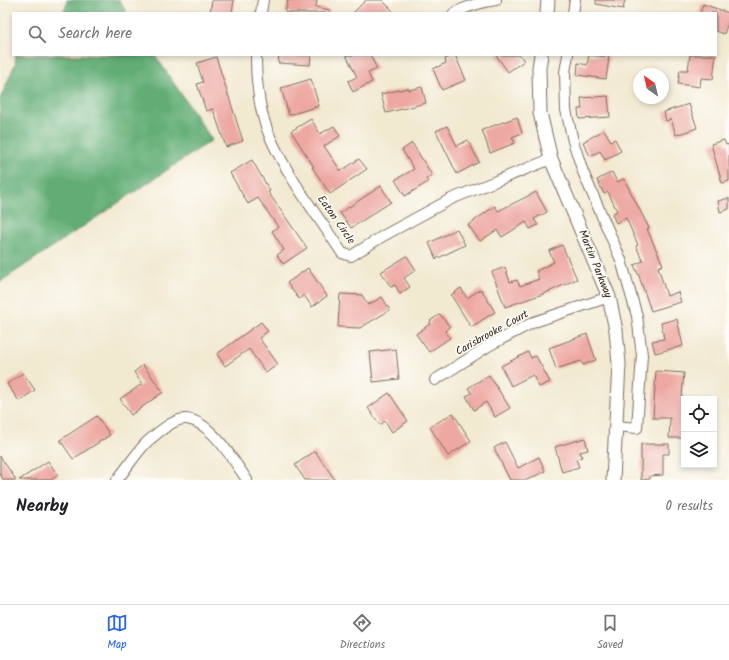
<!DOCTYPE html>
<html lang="en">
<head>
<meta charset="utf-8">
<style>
  body { margin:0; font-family:Kalam,sans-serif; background:#f2f2f2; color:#202124 }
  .controls { position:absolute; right:12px; bottom:12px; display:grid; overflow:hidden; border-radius:0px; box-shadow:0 2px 6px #0003 }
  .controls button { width:36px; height:36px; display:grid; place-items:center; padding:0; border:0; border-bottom:1px solid #e0e0e0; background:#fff; color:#202124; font:20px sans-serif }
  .compass { position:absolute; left:633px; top:68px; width:36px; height:36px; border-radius:50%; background:#fff; box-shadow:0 2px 6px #0003; rotate:326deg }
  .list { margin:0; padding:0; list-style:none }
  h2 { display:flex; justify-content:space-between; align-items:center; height:52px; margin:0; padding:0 16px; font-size:17px }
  h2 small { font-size:13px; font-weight:400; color:#757577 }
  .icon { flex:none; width:22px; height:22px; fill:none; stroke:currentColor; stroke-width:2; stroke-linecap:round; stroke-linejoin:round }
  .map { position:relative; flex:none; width:729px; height:480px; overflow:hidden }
  .search { position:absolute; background:#fff; box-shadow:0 2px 6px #0003; left:12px; right:12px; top:12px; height:44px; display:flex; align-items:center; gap:10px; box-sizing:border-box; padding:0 14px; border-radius:0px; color:#757577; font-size:15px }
  .sheet { height:124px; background:#fff }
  nav { display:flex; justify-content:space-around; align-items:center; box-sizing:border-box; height:56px; border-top:1px solid #e0e0e0; background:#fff; font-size:11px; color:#757577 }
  nav a { display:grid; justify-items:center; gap:2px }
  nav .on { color:#2563eb }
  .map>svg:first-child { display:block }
  .forest { fill:#62ad76; stroke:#4e6c4a }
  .building { fill:#eea8a3 }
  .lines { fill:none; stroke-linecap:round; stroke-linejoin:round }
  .minor-casing { stroke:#7b6d5d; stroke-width:12 }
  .tertiary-casing { stroke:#7b6d5d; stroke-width:15 }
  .minor { stroke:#fff; stroke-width:10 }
  .tertiary { stroke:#fff; stroke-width:13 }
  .labels { text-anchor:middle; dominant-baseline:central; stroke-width:3.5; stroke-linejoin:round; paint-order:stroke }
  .street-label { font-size:11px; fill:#3b2a1e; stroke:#fdfcf7 }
</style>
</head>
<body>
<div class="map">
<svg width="729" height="480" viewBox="0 0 729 480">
  <rect width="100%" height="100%" fill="#fdfcf7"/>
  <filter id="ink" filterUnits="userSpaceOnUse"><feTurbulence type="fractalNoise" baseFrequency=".025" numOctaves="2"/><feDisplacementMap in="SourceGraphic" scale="8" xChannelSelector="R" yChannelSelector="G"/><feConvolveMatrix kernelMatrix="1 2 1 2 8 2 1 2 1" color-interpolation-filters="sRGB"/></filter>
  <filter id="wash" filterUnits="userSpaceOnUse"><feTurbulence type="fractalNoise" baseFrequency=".012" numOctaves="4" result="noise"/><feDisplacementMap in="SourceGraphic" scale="16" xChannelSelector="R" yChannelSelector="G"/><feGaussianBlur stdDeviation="0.9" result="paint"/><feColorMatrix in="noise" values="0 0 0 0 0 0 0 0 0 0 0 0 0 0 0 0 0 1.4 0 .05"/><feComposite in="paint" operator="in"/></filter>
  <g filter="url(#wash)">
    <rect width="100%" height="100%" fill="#f2e9d1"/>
    <g class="forest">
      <polygon points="67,0 119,0 127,13 63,13 67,3"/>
      <polygon points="16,55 155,55 212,140 0,282 0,99 15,64"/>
    </g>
    <g id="blocks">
      <g class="building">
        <polygon points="212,0 234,0 232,13 210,13"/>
        <polygon points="288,0 317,0 316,7 330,10 330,13 292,13 285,12"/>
        <polygon points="366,0 382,0 395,13 353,13"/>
        <polygon points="596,0 625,0 623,9 596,4"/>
        <polygon points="703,4 729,13 729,20 724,34 716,31 716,13 700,13"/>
        <polygon points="279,55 311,55 310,65 278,63"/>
        <polygon points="346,55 370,55 377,69 368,73 372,82 353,92 348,81 357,77"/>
        <polygon points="455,55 466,80 442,90 433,69 446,63 445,59"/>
        <polygon points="496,55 520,55 524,61 508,72"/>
        <polygon points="589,55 609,57 606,79 577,75 578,63 587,65"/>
        <polygon points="690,55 716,55 713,79 701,78 700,87 678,84 680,70 688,70"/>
        <polygon points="216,57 243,141 226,147 213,109 206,111 197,84 203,82 197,63"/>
        <polygon points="311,79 319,106 289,115 281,88"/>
        <polygon points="422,87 426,103 386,113 381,94 408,88 409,90"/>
        <polygon points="608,96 610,117 579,119 578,109 582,109 581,98"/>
        <polygon points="689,104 697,128 676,135 671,119 666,121 664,112"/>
        <polygon points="517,117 522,133 512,137 515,143 490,153 482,130"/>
        <polygon points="311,119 320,134 334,126 340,136 324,146 341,171 359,159 367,169 330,194 312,167 314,167 291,131"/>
        <polygon points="447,126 457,146 468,140 479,162 457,174 436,131"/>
        <polygon points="604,130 611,141 615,139 621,151 605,160 600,151 590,156 583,142"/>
        <polygon points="724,140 726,145 729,144 729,181 722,183 711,144"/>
        <polygon points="412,143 432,175 426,179 428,182 405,196 395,180 414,169 402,150"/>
        <polygon points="252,160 270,191 268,192 307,248 283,264 277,255 284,250 272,231 278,227 258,198 248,204 230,173"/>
        <polygon points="612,172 617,182 624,179 649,228 647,229 663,265 658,267 667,296 678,292 681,302 651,311 639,276 634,265 643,261 636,246 638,245 626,218 616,223 612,214 617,211 608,192 604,194 597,180"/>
        <polygon points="381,186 391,202 351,228 340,213"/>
        <polygon points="536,192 547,212 534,219 538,225 530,229 526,222 502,237 497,230 480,241 468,225 495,206 498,211"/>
        <polygon points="729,198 729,209 720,212 718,201"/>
        <polygon points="457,229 465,245 436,259 429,243"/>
        <polygon points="562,245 577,279 546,293 505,307 492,272 505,267 510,282 517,280 520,286 539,279 536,271 554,262 549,251"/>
        <polygon points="407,256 416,270 404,278 410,287 400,294 395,285 391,287 381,272"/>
        <polygon points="308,268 327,296 312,307 304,295 299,299 287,283"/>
        <polygon points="461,288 467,298 481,289 495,312 471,327 451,295"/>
        <polygon points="340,294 362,295 368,305 382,297 390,310 360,328 338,327"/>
        <polygon points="440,314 450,327 445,331 450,338 429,352 416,334 431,323 430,321"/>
        <polygon points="677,319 683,346 655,353 652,341 664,339 661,323"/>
        <polygon points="261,322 268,331 259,338 278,364 266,373 249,349 225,366 217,354"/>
        <polygon points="587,334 596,360 583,365 581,361 556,369 549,348"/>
        <polygon points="396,349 399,379 373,382 370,352"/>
        <polygon points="528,352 531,358 536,356 550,382 539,387 533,375 511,386 501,366"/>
        <polygon points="143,365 163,392 131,415 120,399 142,384 134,372"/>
        <polygon points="656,371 684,373 681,407 684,407 684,438 669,438 670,418 653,418"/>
        <polygon points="23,373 35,390 19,401 7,384"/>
        <polygon points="489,375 510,408 495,417 486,402 474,410 466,396 472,393 468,388"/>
        <polygon points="389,393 408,421 392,432 385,421 380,425 368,408"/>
        <polygon points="453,413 471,441 448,456 430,427"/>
        <polygon points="97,416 110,435 73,459 60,440"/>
        <polygon points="585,438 588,450 580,452 582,457 576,459 579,467 562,472 555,447"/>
        <polygon points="505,442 518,468 539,457 545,471 527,480 510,480 494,448"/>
        <polygon points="641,444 669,444 669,454 663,454 663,475 650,476 650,479 641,480"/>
        <polygon points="315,451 335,480 305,480 295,465"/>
        <polygon points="0,456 16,480 4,480 0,474"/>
        <polygon points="48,461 58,475 51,480 19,480"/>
      </g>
    </g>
  </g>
  <g filter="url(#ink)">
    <use href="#blocks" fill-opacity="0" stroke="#7b6d5d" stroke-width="1"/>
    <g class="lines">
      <defs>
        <g id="minor">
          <polyline points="261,13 263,0"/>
          <path d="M454,13c14,-7 27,-11 42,-13"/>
          <polyline points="573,13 575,0"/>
          <path d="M256,55c0,28 3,58 15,84 18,40 47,77 71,114l9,3 32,-20 68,-37 100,-40"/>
          <polyline points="568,55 565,72 566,110 573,141 583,172 621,260 637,316 642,355 637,428 615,426"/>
          <polyline points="435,380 490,345 534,322 609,297"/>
          <path d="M117,480c10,-12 19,-27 30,-38 9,-8 27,-24 39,-23 25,2 48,42 61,61"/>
        </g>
        <g id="tertiary">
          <polyline points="547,13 548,0"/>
          <polyline points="541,55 539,68 540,113 551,159 609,297 616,330 619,364 613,480"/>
        </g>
      </defs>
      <use href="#minor" class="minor-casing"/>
      <use href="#tertiary" class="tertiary-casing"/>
      <use href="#minor" class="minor"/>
      <use href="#tertiary" class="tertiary"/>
    </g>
  </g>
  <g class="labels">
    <g class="street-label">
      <text transform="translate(336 220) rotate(55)">Eaton Circle</text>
      <text transform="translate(595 264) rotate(68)">Martin Parkway</text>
      <text transform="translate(492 333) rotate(-29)">Carisbrooke Court</text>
    </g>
  </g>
</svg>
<div class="controls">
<button><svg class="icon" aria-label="locate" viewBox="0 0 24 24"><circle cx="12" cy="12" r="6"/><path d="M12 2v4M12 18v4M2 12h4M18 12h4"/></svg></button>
<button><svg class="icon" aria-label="layers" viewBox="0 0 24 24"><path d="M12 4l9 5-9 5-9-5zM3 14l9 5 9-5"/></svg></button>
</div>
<svg class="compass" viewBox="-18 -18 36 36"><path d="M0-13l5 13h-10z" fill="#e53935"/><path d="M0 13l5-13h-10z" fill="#757577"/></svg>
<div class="search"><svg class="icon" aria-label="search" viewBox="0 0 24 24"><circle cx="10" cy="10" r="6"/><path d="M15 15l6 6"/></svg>Search here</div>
</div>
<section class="sheet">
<h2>Nearby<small>0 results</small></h2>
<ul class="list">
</ul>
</section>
<nav>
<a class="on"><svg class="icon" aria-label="map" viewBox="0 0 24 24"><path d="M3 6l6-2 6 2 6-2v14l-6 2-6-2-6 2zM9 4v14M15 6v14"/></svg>Map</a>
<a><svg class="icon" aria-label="directions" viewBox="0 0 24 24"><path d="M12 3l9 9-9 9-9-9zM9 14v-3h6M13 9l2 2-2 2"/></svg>Directions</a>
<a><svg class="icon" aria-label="saved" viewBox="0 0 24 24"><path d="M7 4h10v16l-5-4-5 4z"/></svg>Saved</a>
</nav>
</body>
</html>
